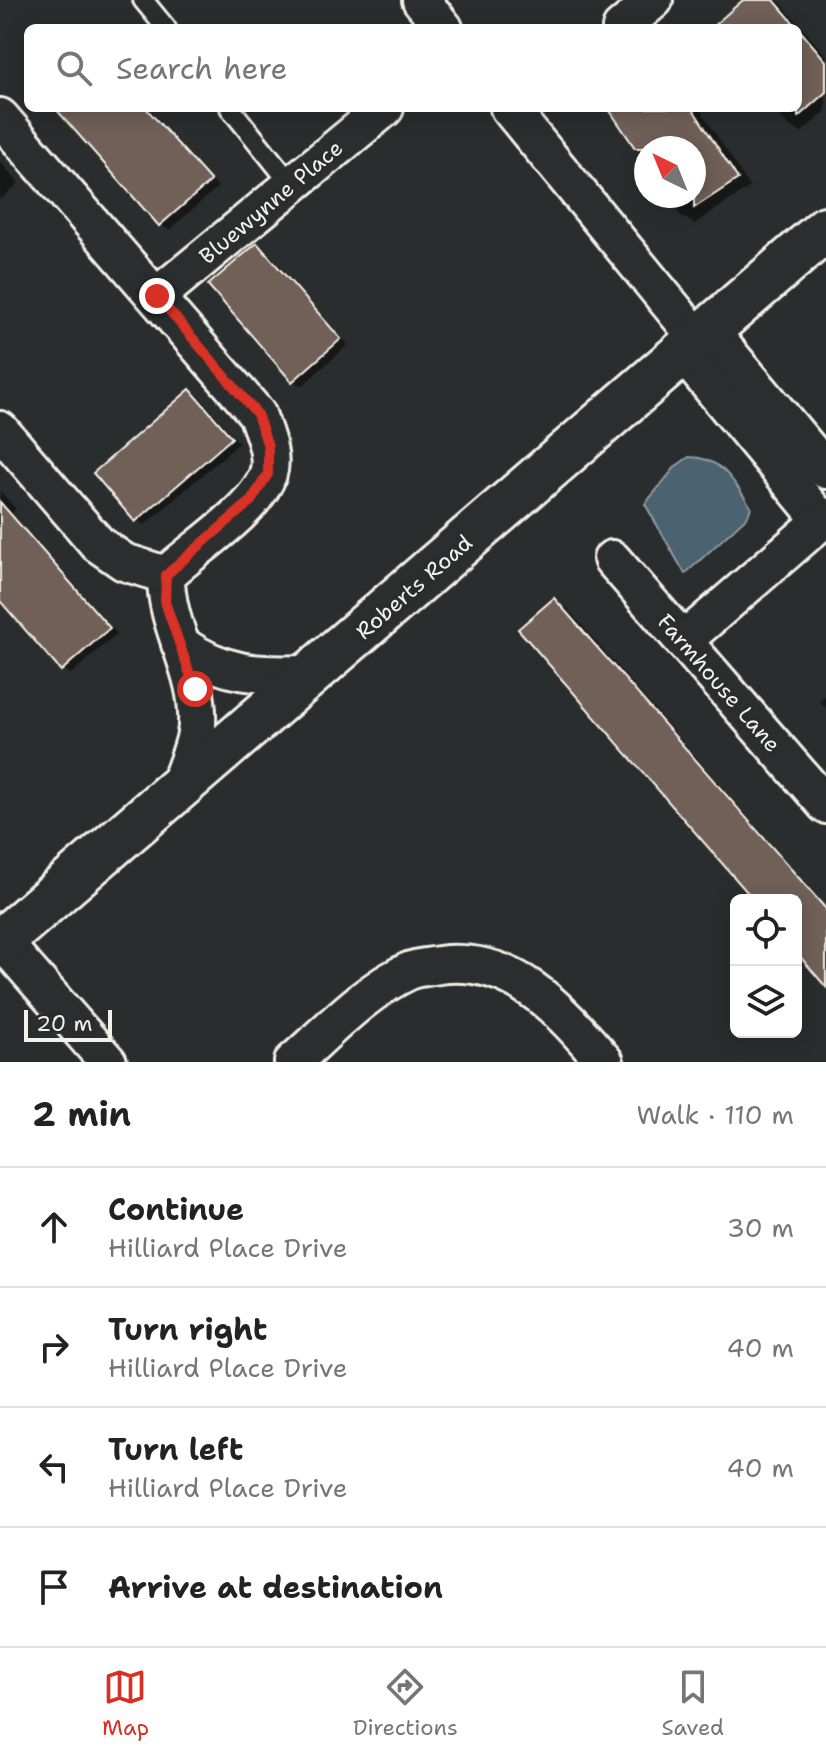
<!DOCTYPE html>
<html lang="en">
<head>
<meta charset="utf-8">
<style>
  body { margin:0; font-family:"Shantell Sans",sans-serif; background:#f6f6f6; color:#222 }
  .controls { position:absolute; right:24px; bottom:24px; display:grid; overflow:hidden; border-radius:12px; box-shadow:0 4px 20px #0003 }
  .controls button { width:72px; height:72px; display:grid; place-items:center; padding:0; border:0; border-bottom:2px solid #e0e0e0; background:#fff; color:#222; font:40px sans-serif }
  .compass { position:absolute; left:634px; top:136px; width:72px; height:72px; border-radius:50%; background:#fff; box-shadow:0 4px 20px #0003; rotate:317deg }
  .scale { position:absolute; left:24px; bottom:20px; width:88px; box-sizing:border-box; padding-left:8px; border:4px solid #f4f1e8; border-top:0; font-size:22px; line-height:28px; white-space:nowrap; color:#f4f1e8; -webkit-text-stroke:6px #2a2d2e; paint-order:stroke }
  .stop { position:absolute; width:24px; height:24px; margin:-18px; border:6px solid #d93025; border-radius:50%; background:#fff }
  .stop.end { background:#d93025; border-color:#fff; box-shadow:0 2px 8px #0008 }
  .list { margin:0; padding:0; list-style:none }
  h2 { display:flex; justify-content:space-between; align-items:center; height:104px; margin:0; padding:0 32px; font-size:34px }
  h2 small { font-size:26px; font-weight:400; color:#767676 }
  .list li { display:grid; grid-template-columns:52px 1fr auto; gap:24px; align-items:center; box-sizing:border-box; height:120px; padding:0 32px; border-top:2px solid #e0e0e0 }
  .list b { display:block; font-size:30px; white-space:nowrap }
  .list p { margin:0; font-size:26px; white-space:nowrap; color:#767676 }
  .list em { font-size:26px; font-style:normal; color:#767676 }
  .icon { flex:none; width:44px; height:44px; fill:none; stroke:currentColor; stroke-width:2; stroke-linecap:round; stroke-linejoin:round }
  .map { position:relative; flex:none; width:826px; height:1062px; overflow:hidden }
  .search { position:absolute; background:#fff; box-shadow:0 4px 20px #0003; left:24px; right:24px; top:24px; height:88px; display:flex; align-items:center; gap:20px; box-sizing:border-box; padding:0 28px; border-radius:12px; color:#767676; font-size:30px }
  .sheet { height:584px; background:#fff }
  nav { display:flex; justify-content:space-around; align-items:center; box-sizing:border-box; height:112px; border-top:2px solid #e0e0e0; background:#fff; font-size:22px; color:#767676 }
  nav a { display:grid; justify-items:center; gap:4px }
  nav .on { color:#d93025 }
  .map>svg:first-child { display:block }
  .water { fill:#4b626f; stroke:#8f9b9f; stroke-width:2 }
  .shadow { fill:#0007 }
  .building { fill:#706058; stroke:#f4f1e8; stroke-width:2 }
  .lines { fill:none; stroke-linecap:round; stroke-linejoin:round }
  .lane-casing { stroke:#f4f1e8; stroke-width:24 }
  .street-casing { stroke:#f4f1e8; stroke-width:42 }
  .secondary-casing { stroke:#f4f1e8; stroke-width:50 }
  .lane { stroke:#2a2d2e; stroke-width:18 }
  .street { stroke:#2a2d2e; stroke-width:36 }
  .secondary { stroke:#2a2d2e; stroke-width:44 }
  .route { stroke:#d93025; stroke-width:10 }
  .labels { text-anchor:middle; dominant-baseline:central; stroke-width:7; stroke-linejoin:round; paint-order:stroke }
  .street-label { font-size:22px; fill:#f4f1e8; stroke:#2a2d2e }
</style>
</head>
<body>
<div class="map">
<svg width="826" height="1062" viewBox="0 0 826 1062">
  <rect width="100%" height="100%" fill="#2a2d2e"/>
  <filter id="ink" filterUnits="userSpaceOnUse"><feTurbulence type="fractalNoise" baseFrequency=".0125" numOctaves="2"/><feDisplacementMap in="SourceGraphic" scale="16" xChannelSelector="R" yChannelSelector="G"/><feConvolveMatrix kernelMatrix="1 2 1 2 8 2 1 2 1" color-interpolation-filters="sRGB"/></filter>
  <g filter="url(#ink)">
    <path class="water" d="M689,457c33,0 45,25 62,50l-3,9 -63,58 -40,-70 31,-38z"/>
    <g class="shadow">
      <polygon points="746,0 778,0 826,55 826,111 801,133 788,125 773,108 798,108 798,28 714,28"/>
      <polygon points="58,108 149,108 218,187 169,230 161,225"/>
      <polygon points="611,108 699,108 750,187 694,224 681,216 668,196 694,196 694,148 646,148 646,162"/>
      <polygon points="0,161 19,183 0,200"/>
      <polygon points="257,245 266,250 348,345 302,386 293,381"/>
      <polygon points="190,391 199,396 239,443 145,525 136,520"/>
      <polygon points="0,491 16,509 12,513 117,634 71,674 62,669 0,597"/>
      <polygon points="554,600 567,608 826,908 826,984 796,944 796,900 758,900"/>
      <polygon points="826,695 826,708 819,701"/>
    </g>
    <g class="building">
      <polygon points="743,0 774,0 798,28 711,28"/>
      <polygon points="798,28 826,61 826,92 798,117"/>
      <polygon points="55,108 146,108 211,181 159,226"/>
      <polygon points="608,108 692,108 738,179 694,208 694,148 635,148"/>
      <polygon points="257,243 341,339 292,382 208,285"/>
      <polygon points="190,389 232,438 135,522 93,473"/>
      <polygon points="0,502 110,628 61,671 0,601"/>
      <polygon points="554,598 826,909 826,987 796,952 796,900 754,900 518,629"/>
    </g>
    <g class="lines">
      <defs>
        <g id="lane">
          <polyline points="143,0 166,28"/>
          <polyline points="230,108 291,184"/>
        </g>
        <g id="street">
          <polyline points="421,0 444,28"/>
          <polyline points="621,28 654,0"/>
          <polyline points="509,108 699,340"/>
          <path d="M0,117l257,297c6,18 17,41 11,60 -12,36 -75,75 -102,101 -1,52 34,96 31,149 0,20 -13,45 -19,65"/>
          <polyline points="157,296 385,108"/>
          <polyline points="710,331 826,470"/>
          <polyline points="683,353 822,521"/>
          <polyline points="0,430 98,544 124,562 166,575"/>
          <polyline points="612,559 826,805"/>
          <polyline points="683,641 826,517"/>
          <path d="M180,644c46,33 80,31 134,30"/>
          <polyline points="2,941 108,1062"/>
          <path d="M293,1062c35,-31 72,-71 116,-91 8,-4 20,-4 30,-6 75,-10 121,45 166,97"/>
        </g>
        <polyline id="secondary" points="0,942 826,229"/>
      </defs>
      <use href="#lane" class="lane-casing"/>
      <use href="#street" class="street-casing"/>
      <use href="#secondary" class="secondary-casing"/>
      <use href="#lane" class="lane"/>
      <use href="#street" class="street"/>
      <use href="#secondary" class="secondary"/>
    </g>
  </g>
  <g class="lines" filter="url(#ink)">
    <polyline class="route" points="157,296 257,414 268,446 268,474 251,501 166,575 165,602 195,689"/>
  </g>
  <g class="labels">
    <g class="street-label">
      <text transform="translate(271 202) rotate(-40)">Bluewynne Place</text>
      <text transform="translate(414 587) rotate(-41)">Roberts Road</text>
      <text transform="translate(719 683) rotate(49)">Farmhouse Lane</text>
    </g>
  </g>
</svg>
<div class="controls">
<button><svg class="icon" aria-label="locate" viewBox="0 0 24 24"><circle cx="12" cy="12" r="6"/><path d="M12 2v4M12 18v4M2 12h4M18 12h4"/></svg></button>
<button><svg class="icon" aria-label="layers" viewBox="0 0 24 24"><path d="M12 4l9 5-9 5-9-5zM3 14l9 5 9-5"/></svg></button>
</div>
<svg class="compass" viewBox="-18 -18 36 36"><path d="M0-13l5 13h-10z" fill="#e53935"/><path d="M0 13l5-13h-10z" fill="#767676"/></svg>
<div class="scale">20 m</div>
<div class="stop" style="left:195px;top:689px"></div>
<div class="stop end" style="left:157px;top:296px"></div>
<div class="search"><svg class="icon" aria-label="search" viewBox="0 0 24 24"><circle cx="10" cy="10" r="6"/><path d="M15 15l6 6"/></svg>Search here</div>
</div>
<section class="sheet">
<h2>2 min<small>Walk · 110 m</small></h2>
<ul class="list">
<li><svg class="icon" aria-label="ahead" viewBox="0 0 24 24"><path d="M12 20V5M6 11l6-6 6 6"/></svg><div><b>Continue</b><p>Hilliard Place Drive</p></div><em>30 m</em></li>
<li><svg class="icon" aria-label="right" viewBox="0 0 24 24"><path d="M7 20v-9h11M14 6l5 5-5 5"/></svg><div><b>Turn right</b><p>Hilliard Place Drive</p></div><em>40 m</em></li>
<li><svg class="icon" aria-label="left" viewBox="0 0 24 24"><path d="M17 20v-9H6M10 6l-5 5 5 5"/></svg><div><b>Turn left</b><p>Hilliard Place Drive</p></div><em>40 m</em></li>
<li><svg class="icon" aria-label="arrive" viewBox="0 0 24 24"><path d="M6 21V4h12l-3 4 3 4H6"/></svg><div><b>Arrive at destination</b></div></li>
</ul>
</section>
<nav>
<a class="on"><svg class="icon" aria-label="map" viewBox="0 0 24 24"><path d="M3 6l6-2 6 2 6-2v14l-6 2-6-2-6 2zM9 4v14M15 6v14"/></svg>Map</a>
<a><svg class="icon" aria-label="directions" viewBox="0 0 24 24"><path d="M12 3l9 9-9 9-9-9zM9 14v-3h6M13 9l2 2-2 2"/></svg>Directions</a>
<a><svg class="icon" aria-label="saved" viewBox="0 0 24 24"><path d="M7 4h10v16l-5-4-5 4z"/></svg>Saved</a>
</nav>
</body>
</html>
